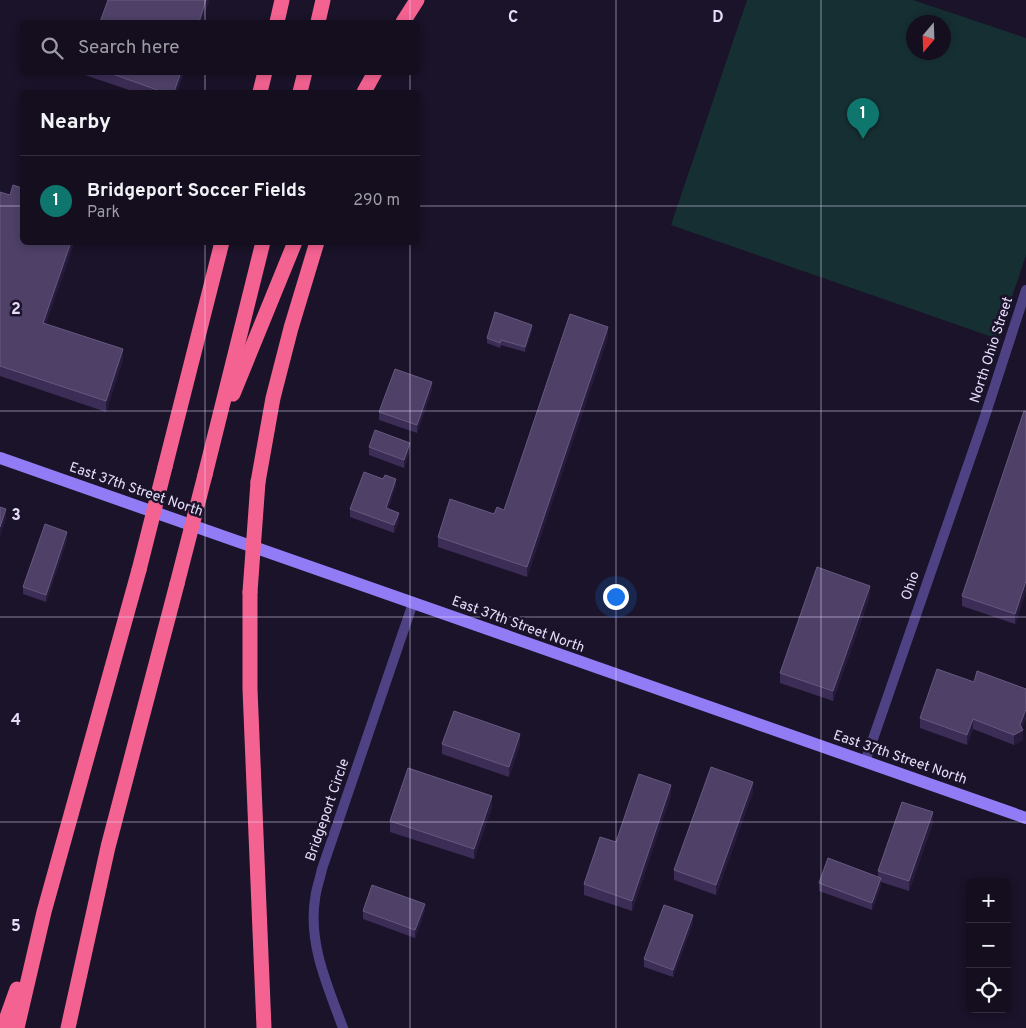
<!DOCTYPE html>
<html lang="en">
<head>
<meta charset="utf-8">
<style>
  body { margin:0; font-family:Overpass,sans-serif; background:#1d1728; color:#f1f3f6 }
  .controls { position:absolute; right:15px; bottom:15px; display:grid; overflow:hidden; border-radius:8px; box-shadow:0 2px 8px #0003 }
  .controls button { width:45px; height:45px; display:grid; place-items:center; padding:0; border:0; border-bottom:1px solid #332e3d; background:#140e1f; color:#f1f3f6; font:25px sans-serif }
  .compass { position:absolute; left:906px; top:15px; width:45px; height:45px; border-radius:50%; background:#140e1f; box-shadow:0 2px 8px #0003; rotate:199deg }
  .you { position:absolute; left:615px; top:596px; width:18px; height:18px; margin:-12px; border:4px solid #fff; border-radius:50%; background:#1a73e8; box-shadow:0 0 0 8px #1a73e833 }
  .badge { display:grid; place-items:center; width:32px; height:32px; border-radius:50%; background:#0f766e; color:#fff; font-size:16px; font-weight:700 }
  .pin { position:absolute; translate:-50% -41px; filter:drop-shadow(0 1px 2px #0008) }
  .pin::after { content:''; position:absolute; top:26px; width:18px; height:15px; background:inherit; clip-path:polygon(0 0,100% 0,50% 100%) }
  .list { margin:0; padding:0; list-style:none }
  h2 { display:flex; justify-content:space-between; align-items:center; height:65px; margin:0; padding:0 20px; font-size:21px }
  h2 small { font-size:16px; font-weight:400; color:#9d9ca4 }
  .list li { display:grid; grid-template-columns:32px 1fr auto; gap:15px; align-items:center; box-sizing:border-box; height:90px; padding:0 20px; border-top:1px solid #332e3d }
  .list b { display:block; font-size:19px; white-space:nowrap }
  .list p { margin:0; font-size:16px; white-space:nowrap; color:#9d9ca4 }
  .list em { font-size:16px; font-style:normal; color:#9d9ca4 }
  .icon { flex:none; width:28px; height:28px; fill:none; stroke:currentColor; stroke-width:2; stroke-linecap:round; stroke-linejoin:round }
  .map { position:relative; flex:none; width:1026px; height:1028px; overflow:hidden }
  .search { position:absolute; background:#140e1f; box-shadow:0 2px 8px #0003; left:20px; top:20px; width:400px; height:55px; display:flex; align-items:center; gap:12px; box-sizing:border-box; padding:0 18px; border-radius:8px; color:#9d9ca4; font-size:19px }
  .panel { position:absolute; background:#140e1f; box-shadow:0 2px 8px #0003; left:20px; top:90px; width:400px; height:155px; border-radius:8px }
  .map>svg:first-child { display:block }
  .green { fill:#162f33; fill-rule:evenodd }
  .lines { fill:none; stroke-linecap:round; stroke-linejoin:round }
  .street { stroke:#4f4284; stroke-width:10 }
  .secondary { stroke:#927cf5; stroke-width:12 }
  .highway { stroke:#f36290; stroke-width:15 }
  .highway-bridge { stroke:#f36290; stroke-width:15 }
  .wall { fill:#3c2d56 }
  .shaded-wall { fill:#271b3c }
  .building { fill:#4e4067; stroke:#66597f }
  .grid { fill:none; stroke:#e6ddfc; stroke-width:1; stroke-opacity:0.55 }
  .labels { text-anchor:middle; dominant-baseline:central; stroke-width:5; stroke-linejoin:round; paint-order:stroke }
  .street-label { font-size:14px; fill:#e6ddfc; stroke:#1a1329 }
  .grid-label { font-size:16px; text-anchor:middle; font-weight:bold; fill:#e6ddfc; stroke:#1a1329; stroke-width:5; stroke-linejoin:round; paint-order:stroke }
</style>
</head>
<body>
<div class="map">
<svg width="1026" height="1028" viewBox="0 0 1026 1028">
  <rect width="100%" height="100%" fill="#1a1329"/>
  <path class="green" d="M747,0h166l113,38v217l-28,84 -327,-114zM914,22h30v30h-30z"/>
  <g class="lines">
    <g class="street">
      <polyline points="865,762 984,419 1026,290"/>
      <path d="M343,1028c-15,-41 -35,-84 -28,-129 1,-10 5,-20 7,-30l91,-266"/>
    </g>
    <polyline class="secondary" points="0,458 1026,818"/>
    <g class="highway">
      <polyline points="277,22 282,0"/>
      <polyline points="318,22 323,0"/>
      <polyline points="403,22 417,0"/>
      <polyline points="260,92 265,72"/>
      <polyline points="300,92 305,72"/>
      <polyline points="364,92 375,72"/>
      <polyline points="233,394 295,242"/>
      <polyline points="165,467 222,242"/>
      <polyline points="205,475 263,242"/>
      <polyline points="258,482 273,398 291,328 317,242"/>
      <polyline points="250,592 250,689 264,1028"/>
      <polyline points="3,1028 17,989"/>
      <polyline points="17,1028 44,912 139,570"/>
      <polyline points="68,1028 108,847 177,584"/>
    </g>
    <g class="highway-bridge">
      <polyline points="139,570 165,467"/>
      <polyline points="177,584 205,475"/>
      <polyline points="250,592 258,482"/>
    </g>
  </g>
  <g class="wall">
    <polygon points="85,72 184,72 177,92 135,92 85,75"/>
    <polygon points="0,192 46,324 123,359 106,412 0,376"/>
    <polygon points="532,330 525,352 501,345 500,348 487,343 487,338"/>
    <polygon points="608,337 527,577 438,547 438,537 504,510"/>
    <polygon points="432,390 417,433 379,420 379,412"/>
    <polygon points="1026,412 1026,591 1015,624 962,606 962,596"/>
    <polygon points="369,447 410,450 404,468 369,455"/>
    <polygon points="396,486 388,509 399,520 394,533 350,517 350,509"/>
    <polygon points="67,540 46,602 23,594 23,587"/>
    <polygon points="870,596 833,701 780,683 780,673"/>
    <polygon points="974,682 1022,729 1023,740 1014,745 973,729 967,745 920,728 920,718"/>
    <polygon points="442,744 520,744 509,777 442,754"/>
    <polygon points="753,792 716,895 674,880 674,870"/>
    <polygon points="671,795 632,911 584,895 584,884 616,842"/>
    <polygon points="492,807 474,859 390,832 390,821"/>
    <polygon points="933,823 909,891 881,882 881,886 872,910 819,891 819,883 878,877 878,871"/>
    <polygon points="363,911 425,911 415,938 363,919"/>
    <polygon points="693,923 673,977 644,967 644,959"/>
  </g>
  <g class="shaded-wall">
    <polygon points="206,0 210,0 202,22 199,22"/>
    <polygon points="181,72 184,72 177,92 174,92"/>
    <polygon points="71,242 75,242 43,333 43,323"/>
    <polygon points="532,325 532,330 525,352 525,347"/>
    <polygon points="608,327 608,337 527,577 527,567"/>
    <polygon points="123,349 123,359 106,412 106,401"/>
    <polygon points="432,382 432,390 417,433 417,425"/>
    <polygon points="410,443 410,450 404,468 404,460"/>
    <polygon points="396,479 396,486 386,515 386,508"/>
    <polygon points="6,509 6,519 0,537 0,527"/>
    <polygon points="399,513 399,520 394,533 394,525"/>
    <polygon points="67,532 67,540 46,602 46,595"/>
    <polygon points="1026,581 1026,591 1015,624 1015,614"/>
    <polygon points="870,586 870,596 833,701 833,691"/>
    <polygon points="1026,709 1026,719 1022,730 1023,730 1023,740 1014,745 1014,735"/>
    <polygon points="973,719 973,729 967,745 967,735"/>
    <polygon points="520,734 520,744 509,777 509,767"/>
    <polygon points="753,782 753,792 716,895 716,885"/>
    <polygon points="671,785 671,795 632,911 632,901"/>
    <polygon points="492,796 492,807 474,859 474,849"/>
    <polygon points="933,812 933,823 909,891 909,881"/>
    <polygon points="881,878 881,886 872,910 872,903"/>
    <polygon points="425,904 425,911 415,938 415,930"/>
    <polygon points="693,915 693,923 673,977 673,970"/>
  </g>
  <g class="building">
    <polygon points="108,0 206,0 199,22 100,22"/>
    <polygon points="107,72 181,72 174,92 163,92"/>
    <polygon points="13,185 22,188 22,242 71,242 43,323 123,349 106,401 0,366 0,192 10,195"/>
    <polygon points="495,312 532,325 525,347 501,340 500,343 487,338"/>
    <polygon points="570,314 608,327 527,567 438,537 450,499 494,514 497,507 504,510"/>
    <polygon points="395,369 432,382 417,425 379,412"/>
    <polygon points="1024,411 1026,412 1026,581 1015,614 962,596"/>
    <polygon points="375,430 410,443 404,460 369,447"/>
    <polygon points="364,472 383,479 385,475 396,479 386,508 399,513 394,525 350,509"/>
    <polygon points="0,507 6,509 0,527"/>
    <polygon points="45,524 67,532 46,595 23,587"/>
    <polygon points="817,567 870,586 833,691 780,673"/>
    <polygon points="937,669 974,682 977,671 1026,689 1026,709 1020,725 1023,730 1014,735 973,719 967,735 920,718"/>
    <polygon points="454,711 520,734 509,767 442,744"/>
    <polygon points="711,767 753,782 716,885 674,870"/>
    <polygon points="408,768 492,796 474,849 390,821"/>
    <polygon points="639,774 671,785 632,901 584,884 600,837 616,842"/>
    <polygon points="902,802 933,812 909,881 878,871"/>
    <polygon points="828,858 881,878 872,903 819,883"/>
    <polygon points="372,885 425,904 415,930 363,911"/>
    <polygon points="664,905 693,915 673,970 644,959"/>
  </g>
  <path class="grid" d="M205,0v22M410,0v22M616,0v1028M821,0v1028M205,72v20M410,72v20M0,206h22M418,206h608M205,242v786M410,242v786M0,411h1026M0,617h1026M0,822h1026"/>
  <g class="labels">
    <g class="street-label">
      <text transform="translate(992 350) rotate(-72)">North Ohio Street</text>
      <text transform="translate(136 490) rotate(19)">East 37th Street North</text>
      <text transform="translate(911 586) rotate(-71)">Ohio</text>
      <text transform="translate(518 625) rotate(20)">East 37th Street North</text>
      <text transform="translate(900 758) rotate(19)">East 37th Street North</text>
      <text transform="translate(328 810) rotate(-71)">Bridgeport Circle</text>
    </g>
  </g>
  <g class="grid-label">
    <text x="513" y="22">C</text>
    <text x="718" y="22">D</text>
    <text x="16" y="314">2</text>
    <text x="16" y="520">3</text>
    <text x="16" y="725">4</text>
    <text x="16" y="931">5</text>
  </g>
</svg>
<div class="controls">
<button>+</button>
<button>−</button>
<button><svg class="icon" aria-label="locate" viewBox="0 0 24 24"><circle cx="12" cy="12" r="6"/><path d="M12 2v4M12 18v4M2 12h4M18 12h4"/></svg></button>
</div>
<svg class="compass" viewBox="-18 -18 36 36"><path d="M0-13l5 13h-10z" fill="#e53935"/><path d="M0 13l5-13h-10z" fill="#9d9ca4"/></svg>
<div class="you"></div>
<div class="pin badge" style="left:863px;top:139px">1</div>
<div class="search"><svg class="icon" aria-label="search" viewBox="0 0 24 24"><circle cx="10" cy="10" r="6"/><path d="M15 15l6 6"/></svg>Search here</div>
<section class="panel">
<h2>Nearby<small></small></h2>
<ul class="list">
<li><span class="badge">1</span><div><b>Bridgeport Soccer Fields</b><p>Park</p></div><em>290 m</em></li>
</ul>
</section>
</div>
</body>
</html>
